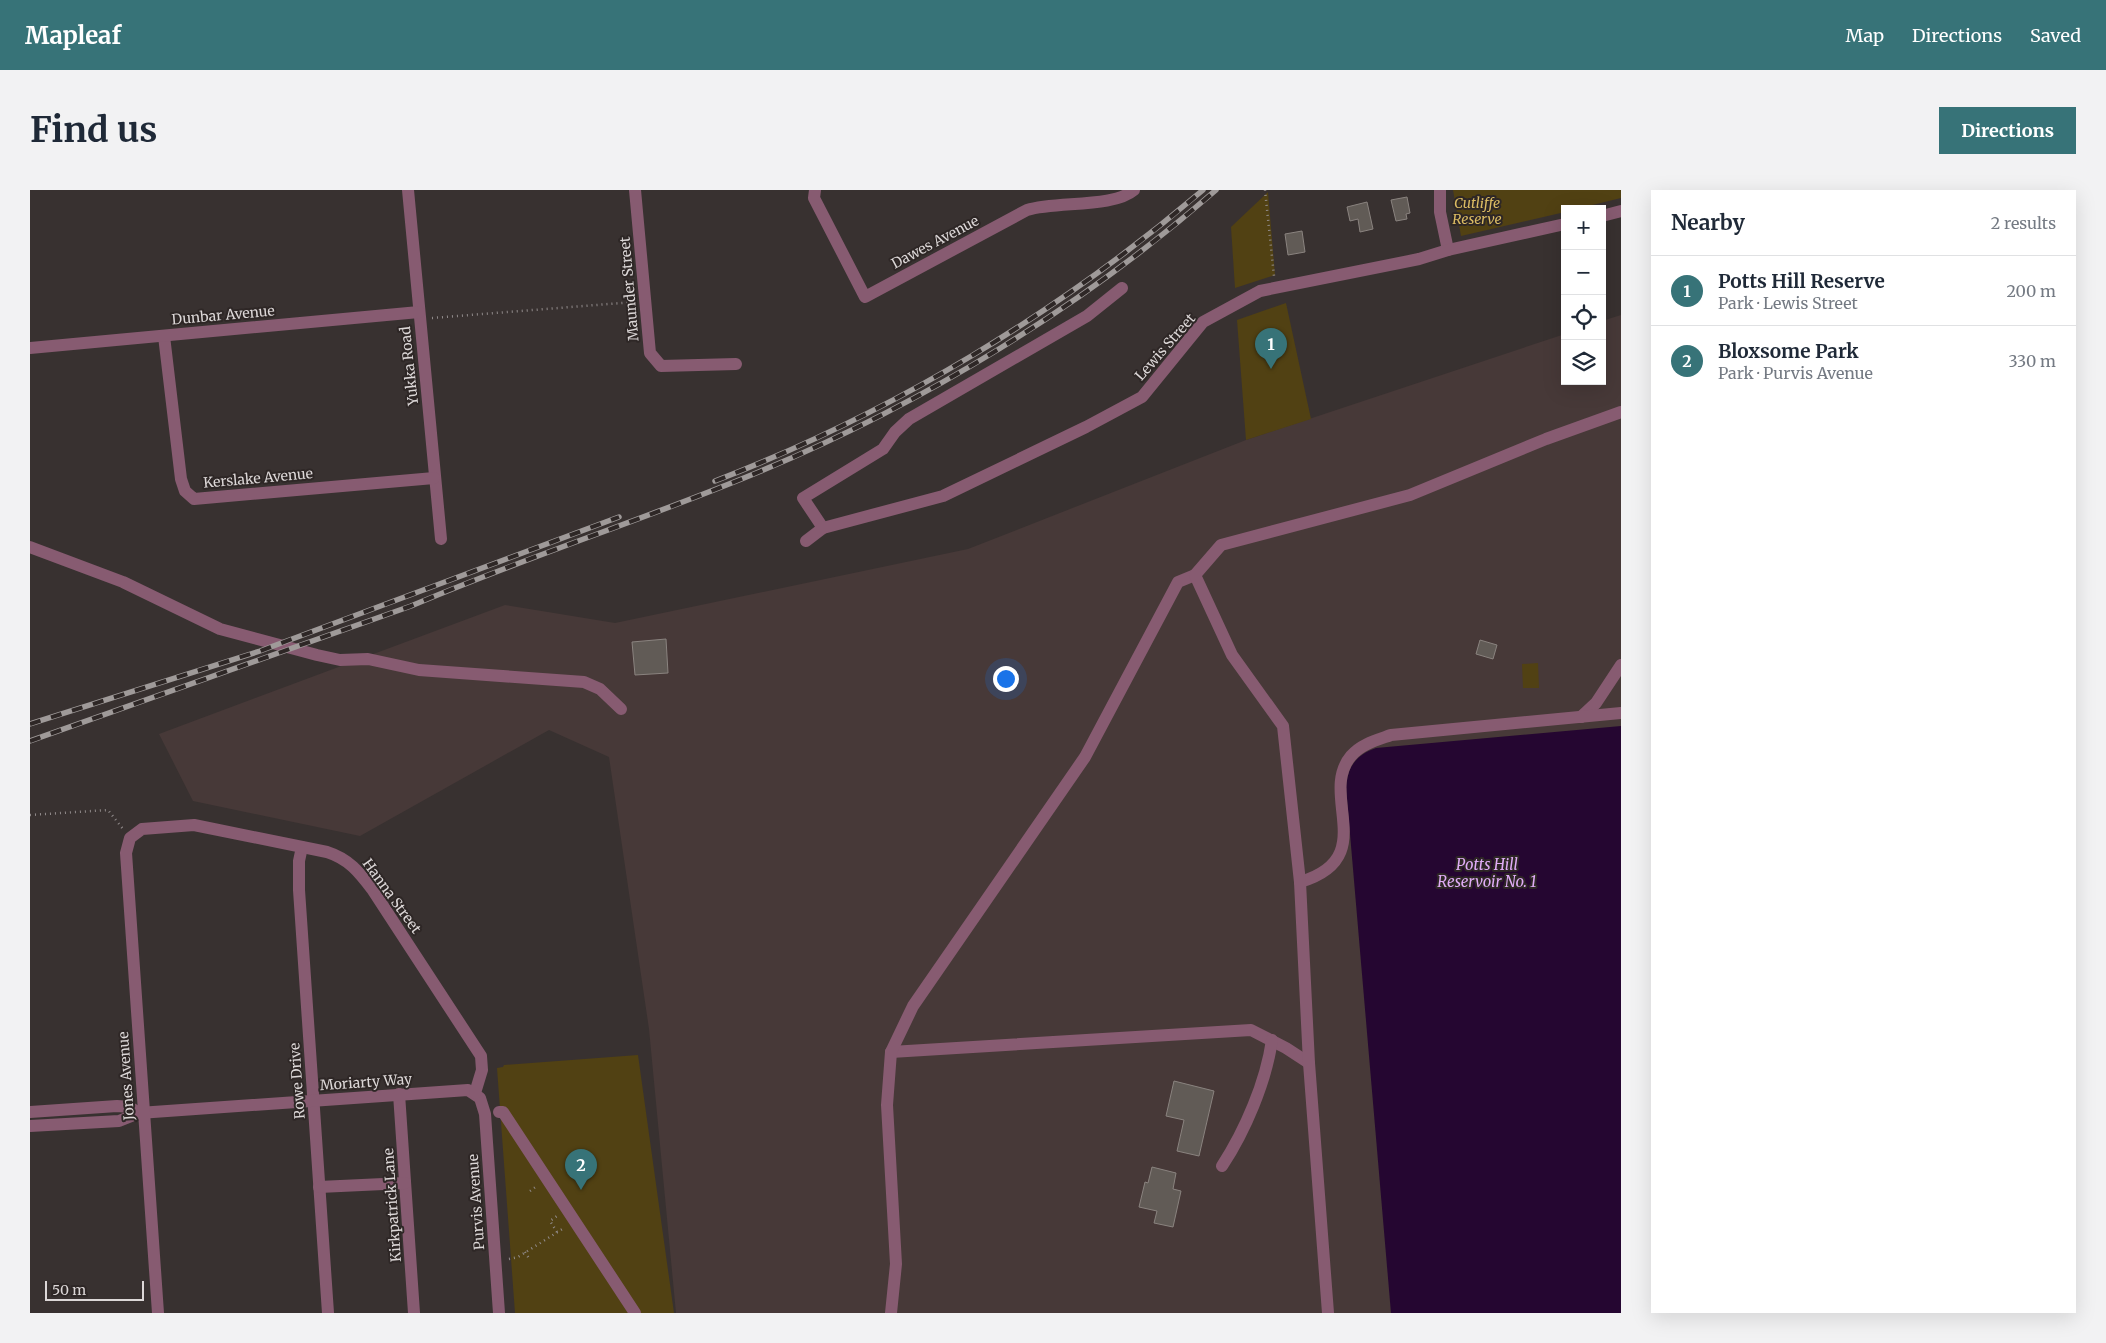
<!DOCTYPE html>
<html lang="en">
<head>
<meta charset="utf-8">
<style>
  body { margin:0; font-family:Merriweather,serif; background:#f2f2f3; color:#1f2937 }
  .controls { position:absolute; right:15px; top:15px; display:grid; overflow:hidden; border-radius:0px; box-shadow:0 5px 20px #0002 }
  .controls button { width:45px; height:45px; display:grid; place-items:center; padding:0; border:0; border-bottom:1px solid #e0e1e3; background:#fff; color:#1f2937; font:25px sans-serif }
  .scale { position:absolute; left:15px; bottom:12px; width:99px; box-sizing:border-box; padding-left:5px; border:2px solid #dcd7d7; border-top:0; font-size:14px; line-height:18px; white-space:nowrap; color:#dcd7d7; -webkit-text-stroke:4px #2e2726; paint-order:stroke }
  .you { position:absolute; left:975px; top:488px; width:18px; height:18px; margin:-12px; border:4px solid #fff; border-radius:50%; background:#1a73e8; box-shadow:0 0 0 8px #1a73e833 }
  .badge { display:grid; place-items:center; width:32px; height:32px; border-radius:50%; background:#377378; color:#fff; font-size:16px; font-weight:700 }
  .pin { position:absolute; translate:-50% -41px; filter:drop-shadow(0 1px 2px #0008) }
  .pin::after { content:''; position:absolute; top:26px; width:18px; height:15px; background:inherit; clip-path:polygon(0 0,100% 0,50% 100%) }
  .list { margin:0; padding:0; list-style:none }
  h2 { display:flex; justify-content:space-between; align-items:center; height:65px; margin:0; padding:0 20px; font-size:21px }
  h2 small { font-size:16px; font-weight:400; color:#747a83 }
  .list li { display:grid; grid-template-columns:32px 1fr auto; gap:15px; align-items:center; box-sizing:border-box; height:70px; padding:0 20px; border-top:1px solid #e0e1e3 }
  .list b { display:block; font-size:19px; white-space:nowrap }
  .list p { margin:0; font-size:16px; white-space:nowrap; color:#747a83 }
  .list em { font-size:16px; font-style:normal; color:#747a83 }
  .icon { flex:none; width:28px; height:28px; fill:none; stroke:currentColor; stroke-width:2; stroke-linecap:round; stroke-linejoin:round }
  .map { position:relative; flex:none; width:1591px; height:1123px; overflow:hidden; border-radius:0px }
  header { display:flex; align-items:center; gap:30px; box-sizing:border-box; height:70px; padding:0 25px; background:#377378; color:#fff }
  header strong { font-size:24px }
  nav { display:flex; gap:28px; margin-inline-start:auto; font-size:18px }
  .intro { display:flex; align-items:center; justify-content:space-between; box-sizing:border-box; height:120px; padding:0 30px }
  h1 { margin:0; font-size:35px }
  .button { padding:12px 22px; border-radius:0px; background:#377378; color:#fff; font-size:18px; font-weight:700 }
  main { display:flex; gap:30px; padding:0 30px }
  aside { flex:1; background:#fff; border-radius:0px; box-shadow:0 5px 20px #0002 }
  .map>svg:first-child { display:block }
  .built { fill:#473938 }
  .green { fill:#514113 }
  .water { fill:#250631 }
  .building { fill:#615b56; stroke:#8a837f }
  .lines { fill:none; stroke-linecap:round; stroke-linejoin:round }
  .path { stroke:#918b8b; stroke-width:2.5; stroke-dasharray:1 4; stroke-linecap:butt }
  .minor { stroke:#875b71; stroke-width:12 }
  .rail-casing { stroke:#9f9a99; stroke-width:5.5 }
  .rail { stroke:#2e2726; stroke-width:4; stroke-dasharray:11; stroke-linecap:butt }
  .labels { text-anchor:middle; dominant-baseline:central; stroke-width:4; stroke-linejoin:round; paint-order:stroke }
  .park-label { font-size:14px; font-style:italic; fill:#dcbc63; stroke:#2e2726 }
  .street-label { font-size:14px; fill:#dcd7d7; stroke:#2e2726 }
  .water-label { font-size:15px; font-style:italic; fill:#e0acf6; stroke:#2e2726 }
</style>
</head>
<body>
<header>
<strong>Mapleaf</strong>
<nav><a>Map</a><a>Directions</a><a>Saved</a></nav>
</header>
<div class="intro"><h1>Find us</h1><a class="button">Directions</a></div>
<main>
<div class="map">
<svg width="1591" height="1123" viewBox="0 0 1591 1123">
  <rect width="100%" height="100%" fill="#383130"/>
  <polygon class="built" points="1591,125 1591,1123 646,1123 619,839 579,567 519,540 330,646 163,611 129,544 475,415 585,433 938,359 1216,250 1535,144 1535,191 1572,191 1572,131"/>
  <g class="green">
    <polygon points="1423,0 1591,0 1591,8 1546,19 1535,19 1535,22 1431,46"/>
    <polygon points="1238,2 1245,85 1205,98 1201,37"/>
    <polygon points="1256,113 1281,229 1216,250 1207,130"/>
    <polygon points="1508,473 1509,498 1493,498 1492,474"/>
    <polygon points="608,865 644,1123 485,1123 467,878 473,877 474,875"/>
  </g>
  <path class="water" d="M1591,536v587h-230l-45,-526c2,-21 10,-32 30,-39z"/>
  <g class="building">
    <polygon points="1377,7 1380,23 1376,24 1377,29 1366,31 1361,10"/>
    <polygon points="1337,12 1343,39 1330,42 1328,29 1320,31 1317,17"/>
    <polygon points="1272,41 1275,62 1258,65 1255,44"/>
    <polygon points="636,449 638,483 605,485 602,452"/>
    <polygon points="1450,450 1467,455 1463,469 1446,464"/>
    <polygon points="1144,891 1184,901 1169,966 1147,961 1154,930 1136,926"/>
    <polygon points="1122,977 1146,983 1143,999 1151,1001 1143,1037 1124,1033 1127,1021 1109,1017 1115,992 1118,993"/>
  </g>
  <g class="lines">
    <g class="path">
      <polyline points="1235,0 1244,86"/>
      <polyline points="402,128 604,112"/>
      <polyline points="0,625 78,620 93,639"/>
      <polyline points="500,1001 507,996"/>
      <polyline points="527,1042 520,1031 527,1026"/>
      <polyline points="495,1062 500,1070"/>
      <polyline points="479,1069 488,1067 534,1038"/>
    </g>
    <g class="minor">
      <polyline points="378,0 411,349"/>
      <polyline points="605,0 620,163 631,176 706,174"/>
      <path d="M785,0l-1,8 51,99 162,-87c30,-9 86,-2 107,-20"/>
      <polyline points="1410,0 1410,22 1418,60"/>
      <polyline points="1572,26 1591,21"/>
      <polyline points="134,146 151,289 155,301 164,309 404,288"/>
      <polyline points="0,158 389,122"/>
      <polyline points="793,338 773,308 853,259 865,242 879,229 1057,126 1092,98"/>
      <polyline points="776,351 793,338 913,306 1056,237 1112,207 1173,132 1230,101 1389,69 1418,60 1535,34"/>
      <polyline points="0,357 93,392 190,439 287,465 310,470 338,469 389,480 554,492 570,499 591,519"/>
      <polyline points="1551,527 1566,513 1591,475"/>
      <polyline points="272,657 269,671 269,700 298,1123"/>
      <path d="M1270,692c81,-24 18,-87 51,-126 10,-12 26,-16 40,-21l230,-22"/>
      <polyline points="861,862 1221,840 1256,858 1279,873"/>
      <polyline points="369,904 384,1123"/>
      <polyline points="0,922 87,916 99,917 109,923"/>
      <polyline points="469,922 473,922 605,1123"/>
      <polyline points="0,936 89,931 109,923 438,900 450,908 455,924 469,1123"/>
      <path d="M1192,976c23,-35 44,-84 50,-126"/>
      <polyline points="289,997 375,993"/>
      <path d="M128,1123l-32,-460 4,-15 12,-9 52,-4 133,27c22,7 32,20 45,37l109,167 1,14 -7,23"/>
      <polyline points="861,1123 866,1074 857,915 861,862 883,816 1055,567 1148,392 1165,385"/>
      <polyline points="1298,1123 1279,873 1270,692 1253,536 1202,465 1165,385 1191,355 1380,305 1516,249 1591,222"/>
    </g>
    <defs>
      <g id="rail">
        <path d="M685,291c177,-68 345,-169 488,-291"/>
        <polyline points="0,534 230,461 589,327"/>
        <path d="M0,551l381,-135c115,-49 235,-87 350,-135 163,-68 322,-165 455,-281"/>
      </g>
    </defs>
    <use href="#rail" class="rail-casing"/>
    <use href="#rail" class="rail"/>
  </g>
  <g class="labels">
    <g class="park-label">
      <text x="1447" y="13">Cutliffe<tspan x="1447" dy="16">Reserve</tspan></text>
    </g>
    <g class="street-label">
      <text transform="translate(905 52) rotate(-28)">Dawes Avenue</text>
      <text transform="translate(599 99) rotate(-95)">Maunder Street</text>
      <text transform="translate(193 125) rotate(-5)">Dunbar Avenue</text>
      <text transform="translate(1135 157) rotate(-49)">Lewis Street</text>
      <text transform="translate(379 176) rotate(-96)">Yukka Road</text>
      <text transform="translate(228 288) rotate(-5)">Kerslake Avenue</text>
      <text transform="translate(362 706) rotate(54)">Hanna Street</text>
      <text transform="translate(96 886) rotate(-94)">Jones Avenue</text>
      <text transform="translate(267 891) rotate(-94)">Rowe Drive</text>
      <text transform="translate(336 892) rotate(-4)">Moriarty Way</text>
      <text transform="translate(446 1012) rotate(-94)">Purvis Avenue</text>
      <text transform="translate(362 1015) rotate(-94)">Kirkpatrick Lane</text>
    </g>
    <g class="water-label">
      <text x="1457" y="674">Potts Hill<tspan x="1457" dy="17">Reservoir No. 1</tspan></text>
    </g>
  </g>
</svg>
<div class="controls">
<button>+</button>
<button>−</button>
<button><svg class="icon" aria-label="locate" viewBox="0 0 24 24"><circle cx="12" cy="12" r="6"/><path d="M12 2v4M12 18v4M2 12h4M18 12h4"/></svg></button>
<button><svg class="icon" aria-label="layers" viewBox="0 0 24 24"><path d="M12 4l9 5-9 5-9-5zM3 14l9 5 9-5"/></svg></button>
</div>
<div class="scale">50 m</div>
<div class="you"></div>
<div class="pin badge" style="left:1241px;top:179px">1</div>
<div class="pin badge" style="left:551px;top:1000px">2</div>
</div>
<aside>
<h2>Nearby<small>2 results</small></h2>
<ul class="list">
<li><span class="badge">1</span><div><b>Potts Hill Reserve</b><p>Park · Lewis Street</p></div><em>200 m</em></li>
<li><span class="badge">2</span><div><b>Bloxsome Park</b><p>Park · Purvis Avenue</p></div><em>330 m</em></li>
</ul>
</aside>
</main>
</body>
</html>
